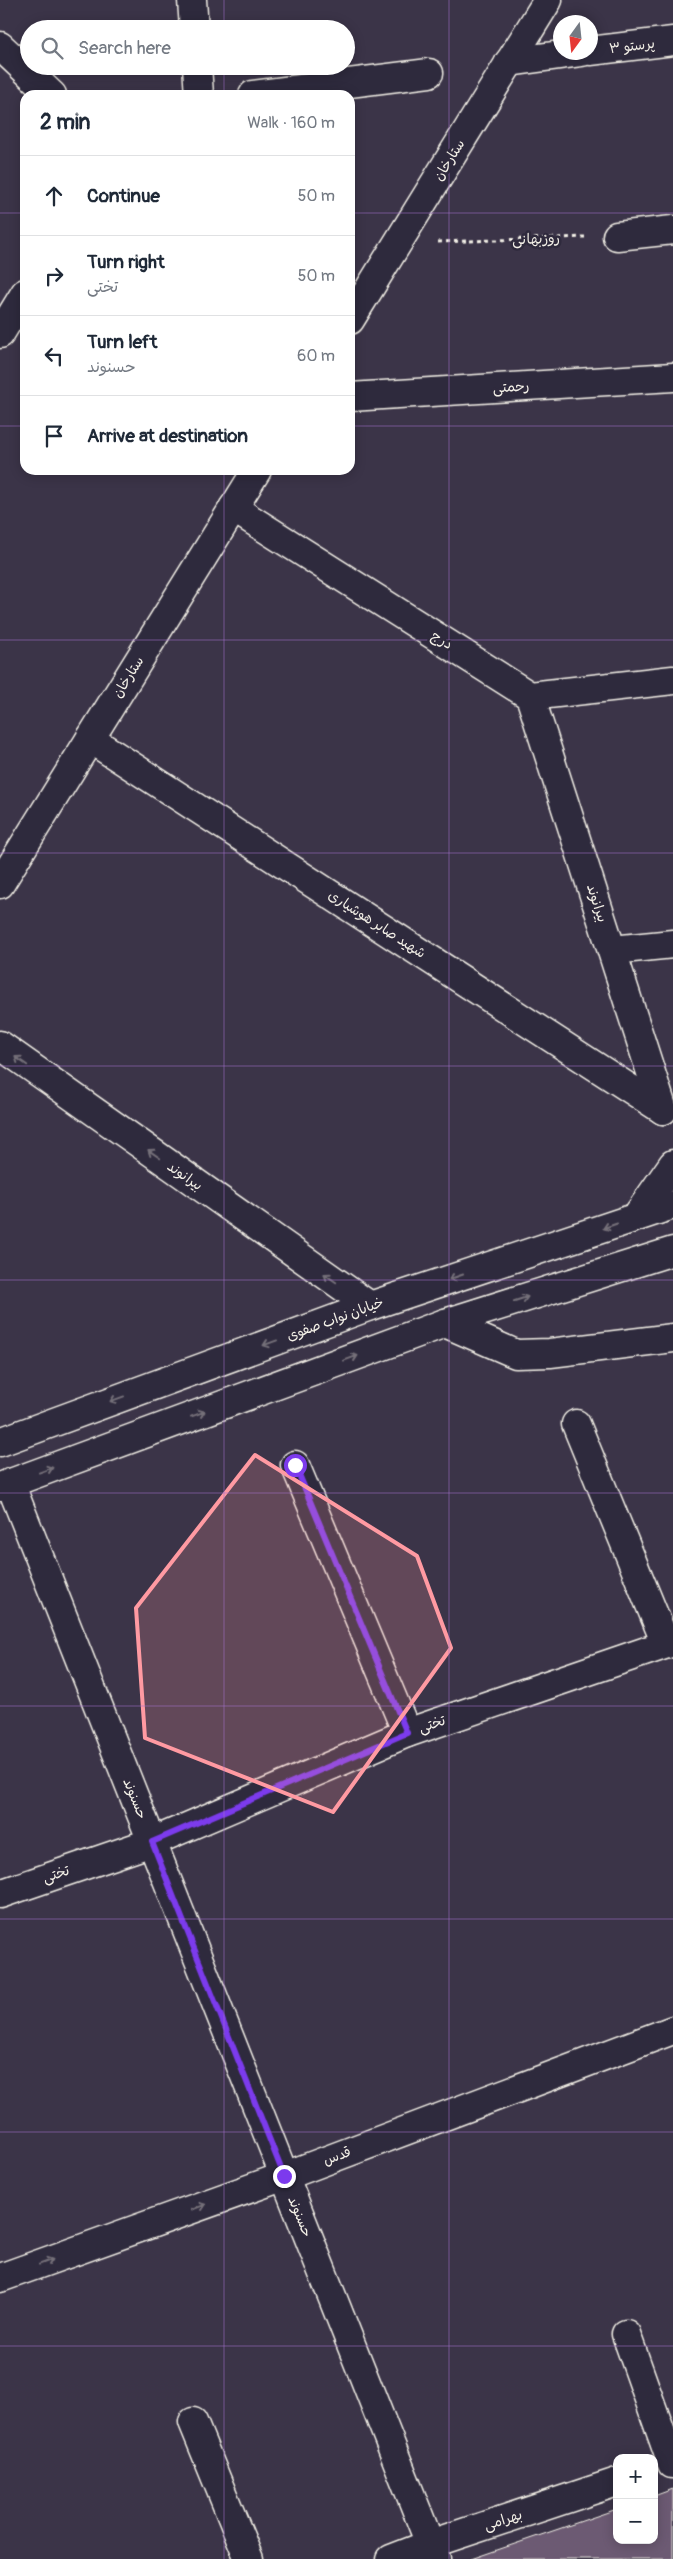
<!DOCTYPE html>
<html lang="en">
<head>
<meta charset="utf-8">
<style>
  body { margin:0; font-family:Pangolin,"Playpen Sans Arabic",sans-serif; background:#f2f2f3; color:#1f2937 }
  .controls { position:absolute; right:15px; bottom:15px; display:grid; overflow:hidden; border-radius:10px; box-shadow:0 2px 12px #0003 }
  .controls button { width:45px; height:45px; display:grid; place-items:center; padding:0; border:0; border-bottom:1px solid #e0e1e3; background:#fff; color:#1f2937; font:25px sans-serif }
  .compass { position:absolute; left:553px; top:15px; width:45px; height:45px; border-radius:50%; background:#fff; box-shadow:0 2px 12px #0003; rotate:195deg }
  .stop { position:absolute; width:15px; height:15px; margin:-11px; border:4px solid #7c3aed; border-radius:50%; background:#fff }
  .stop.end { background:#7c3aed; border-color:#fff; box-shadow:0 1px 5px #0008 }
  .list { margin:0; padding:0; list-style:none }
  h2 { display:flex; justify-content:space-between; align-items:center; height:65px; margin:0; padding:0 20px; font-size:21px }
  h2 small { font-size:16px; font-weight:400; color:#747a83 }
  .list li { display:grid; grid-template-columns:32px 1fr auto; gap:15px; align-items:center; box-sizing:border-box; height:80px; padding:0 20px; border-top:1px solid #e0e1e3 }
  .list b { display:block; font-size:19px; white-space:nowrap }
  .list p { margin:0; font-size:16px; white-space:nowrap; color:#747a83 }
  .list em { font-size:16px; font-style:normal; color:#747a83 }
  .icon { flex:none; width:28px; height:28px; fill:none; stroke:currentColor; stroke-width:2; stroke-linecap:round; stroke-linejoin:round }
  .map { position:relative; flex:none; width:673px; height:2559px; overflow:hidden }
  .search { position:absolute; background:#fff; box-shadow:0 2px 12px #0003; left:20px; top:20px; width:335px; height:55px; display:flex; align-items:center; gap:12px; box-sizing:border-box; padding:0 18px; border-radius:28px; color:#747a83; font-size:19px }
  .panel { position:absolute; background:#fff; box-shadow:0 2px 12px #0003; left:20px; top:90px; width:335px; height:385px; border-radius:15px }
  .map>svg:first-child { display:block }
  .building { fill:#6c5a73; stroke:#f4f1e8 }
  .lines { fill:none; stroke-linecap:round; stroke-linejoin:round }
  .street-casing { stroke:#f4f1e8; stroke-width:31 }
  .secondary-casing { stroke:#f4f1e8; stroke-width:31 }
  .path { stroke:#f4f1e8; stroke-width:3; stroke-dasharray:4 4; stroke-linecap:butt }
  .street { stroke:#2f2a3d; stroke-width:28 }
  .secondary { stroke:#2f2a3d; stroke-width:28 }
  .oneway { stroke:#747079 }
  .route { stroke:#7c3aed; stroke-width:6 }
  .marked { fill:#ff9aa2; fill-opacity:0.2; stroke:#ff9aa2; stroke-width:4; stroke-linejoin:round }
  .grid { fill:none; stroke:#a571cd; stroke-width:1; stroke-opacity:0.55 }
  .labels { text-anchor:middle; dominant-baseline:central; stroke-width:5; stroke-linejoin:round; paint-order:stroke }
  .street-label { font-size:14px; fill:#f4f1e8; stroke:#2f2a3d }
</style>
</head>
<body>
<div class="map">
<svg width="673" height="2559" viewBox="0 0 673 2559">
  <rect width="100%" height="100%" fill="#3b3448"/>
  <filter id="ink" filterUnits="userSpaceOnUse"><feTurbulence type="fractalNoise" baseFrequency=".02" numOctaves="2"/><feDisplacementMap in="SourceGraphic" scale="10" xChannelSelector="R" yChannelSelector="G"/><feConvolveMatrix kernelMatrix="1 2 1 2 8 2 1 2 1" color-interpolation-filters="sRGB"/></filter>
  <g filter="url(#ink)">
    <polygon class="building" points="673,2489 673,2559 471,2559 617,2509 617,2540 654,2540 654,2496"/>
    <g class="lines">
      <defs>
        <g id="street">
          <polyline points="192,0 194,29"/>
          <polyline points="0,46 52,95"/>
          <polyline points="590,51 673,41"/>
          <polyline points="509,62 582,52"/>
          <polyline points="197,66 199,95"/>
          <polyline points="253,95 429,73"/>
          <polyline points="617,236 673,230"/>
          <polyline points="350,320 548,0"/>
          <polyline points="0,334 25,293"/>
          <polyline points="350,397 673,377"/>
          <polyline points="233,508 530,696 673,680"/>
          <polyline points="530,696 663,1110"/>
          <polyline points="90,739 663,1110"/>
          <polyline points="0,884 257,470"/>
          <polyline points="612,950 673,944"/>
          <polyline points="0,1045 370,1306"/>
          <polyline points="576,1424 666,1644"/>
          <polyline points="295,1465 407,1733"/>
          <polyline points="10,1483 436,2559"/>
          <polyline points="0,1894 152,1842 407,1733 673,1642"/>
          <polyline points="0,2278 285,2176 673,2030"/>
          <polyline points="626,2334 672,2464"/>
          <polyline points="193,2422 249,2559"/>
          <polyline points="391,2559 430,2544 617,2482"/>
        </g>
        <g id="secondary">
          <polyline points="636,1217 673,1164"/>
          <polyline points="445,1323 516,1354 550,1353 673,1338"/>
          <polyline points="0,1442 370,1306 673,1205"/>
          <polyline points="0,1487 445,1323 673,1251"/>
        </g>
      </defs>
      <use href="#street" class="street-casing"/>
      <use href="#secondary" class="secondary-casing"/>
      <polyline class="path" points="438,242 585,237"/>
      <use href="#street" class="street"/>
      <use href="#secondary" class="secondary"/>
    </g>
    <defs><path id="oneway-shaft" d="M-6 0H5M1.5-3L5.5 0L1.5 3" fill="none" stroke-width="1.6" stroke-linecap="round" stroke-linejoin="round" transform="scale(1.25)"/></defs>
    <g class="oneway">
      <use href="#oneway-shaft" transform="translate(21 1061) rotate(-145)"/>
      <use href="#oneway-shaft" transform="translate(154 1154) rotate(-145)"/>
      <use href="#oneway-shaft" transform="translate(610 1226) rotate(161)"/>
      <use href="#oneway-shaft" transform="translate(456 1277) rotate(161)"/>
      <use href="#oneway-shaft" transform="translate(330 1278) rotate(-145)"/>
      <use href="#oneway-shaft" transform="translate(521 1299) rotate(-18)"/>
      <use href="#oneway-shaft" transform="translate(270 1343) rotate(160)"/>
      <use href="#oneway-shaft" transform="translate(351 1358) rotate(-20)"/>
      <use href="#oneway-shaft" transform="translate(117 1399) rotate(160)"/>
      <use href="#oneway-shaft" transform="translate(198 1414) rotate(-20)"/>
      <use href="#oneway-shaft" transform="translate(46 1470) rotate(-20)"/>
      <use href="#oneway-shaft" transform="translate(199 2207) rotate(-20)"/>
      <use href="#oneway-shaft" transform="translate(46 2262) rotate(-20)"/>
    </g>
  </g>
  <g class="lines" filter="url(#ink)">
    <polyline class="route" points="284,2176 152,1842 407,1733 295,1465"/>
  </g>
  <path class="marked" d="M255,1455l162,101 34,92 -118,164 -188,-74 -9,-130z"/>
  <path class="grid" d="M224,0v29M449,0v2559M224,66v29M0,213h25M350,213h323M0,426h25M350,426h323M224,470v2089M0,640h673M0,853h673M0,1066h673M0,1280h673M0,1493h673M0,1706h673M0,1919h673M0,2132h673M0,2346h673"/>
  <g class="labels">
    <g class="street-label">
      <text transform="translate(632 46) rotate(-7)">پرستو ۳</text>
      <text transform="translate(449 160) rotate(-58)">ستارخان</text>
      <text transform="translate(536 239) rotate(-2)">روزبهانی</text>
      <text transform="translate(511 387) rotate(-4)">رحمتی</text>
      <text transform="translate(442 640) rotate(32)">درج</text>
      <text transform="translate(128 677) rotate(-58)">ستارخان</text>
      <text transform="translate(597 903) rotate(72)">بیرانوند</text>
      <text transform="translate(377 924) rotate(33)">شهید صابر هوشیاری</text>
      <text transform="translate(185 1176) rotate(35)">بیرانوند</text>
      <text transform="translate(335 1319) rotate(-20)">خیابان نواب صفوی</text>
      <text transform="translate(432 1724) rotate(-19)">تختی</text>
      <text transform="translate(135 1798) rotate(68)">حسنوند</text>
      <text transform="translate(56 1874) rotate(-19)">تختی</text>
      <text transform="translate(337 2156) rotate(-21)">قدس</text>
      <text transform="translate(300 2216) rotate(68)">حسنوند</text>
      <text transform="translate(503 2520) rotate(-18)">بهرامی</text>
    </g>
  </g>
</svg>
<div class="controls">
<button>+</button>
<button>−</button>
</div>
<svg class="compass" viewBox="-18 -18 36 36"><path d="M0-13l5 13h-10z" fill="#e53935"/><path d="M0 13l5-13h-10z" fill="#747a83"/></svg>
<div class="stop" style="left:295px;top:1465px"></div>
<div class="stop end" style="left:284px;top:2176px"></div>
<div class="search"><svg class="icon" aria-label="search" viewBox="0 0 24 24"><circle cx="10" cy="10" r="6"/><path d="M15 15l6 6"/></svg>Search here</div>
<section class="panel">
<h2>2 min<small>Walk · 160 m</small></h2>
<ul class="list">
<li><svg class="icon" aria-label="ahead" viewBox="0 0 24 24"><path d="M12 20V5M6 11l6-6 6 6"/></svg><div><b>Continue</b></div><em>50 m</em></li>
<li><svg class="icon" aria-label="right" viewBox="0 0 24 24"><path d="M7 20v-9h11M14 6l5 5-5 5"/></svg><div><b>Turn right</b><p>تختی</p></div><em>50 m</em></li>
<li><svg class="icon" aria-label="left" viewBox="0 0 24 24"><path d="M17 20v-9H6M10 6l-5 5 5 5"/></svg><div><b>Turn left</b><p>حسنوند</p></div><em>60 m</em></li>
<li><svg class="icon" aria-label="arrive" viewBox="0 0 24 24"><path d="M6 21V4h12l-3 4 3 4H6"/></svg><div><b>Arrive at destination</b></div></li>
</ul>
</section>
</div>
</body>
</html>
